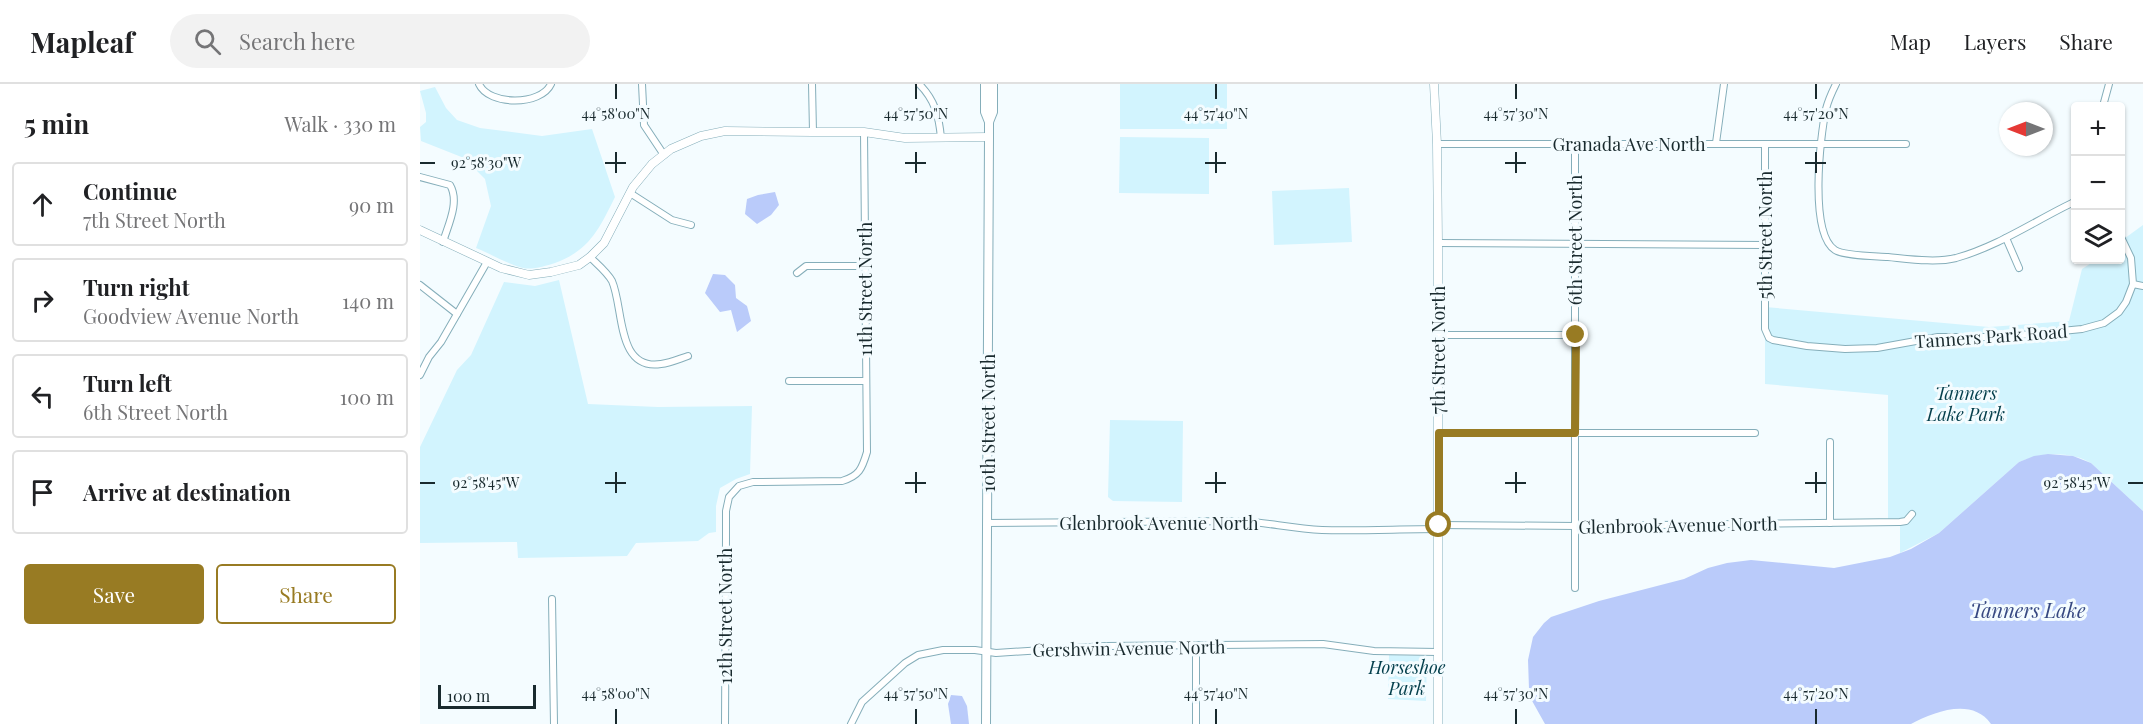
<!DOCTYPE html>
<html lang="en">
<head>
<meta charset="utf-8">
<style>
  body { margin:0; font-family:"Playfair Display",serif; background:#f2f2f2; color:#202124 }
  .controls { position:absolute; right:18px; top:18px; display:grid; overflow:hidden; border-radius:6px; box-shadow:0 2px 4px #0004 }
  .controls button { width:54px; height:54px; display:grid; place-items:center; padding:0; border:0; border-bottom:2px solid #e0e0e0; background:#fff; color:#202124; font:30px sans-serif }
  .compass { position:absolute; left:1579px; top:18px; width:54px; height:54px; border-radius:50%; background:#fff; box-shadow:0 2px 4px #0004; rotate:270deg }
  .scale { position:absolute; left:18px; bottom:15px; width:98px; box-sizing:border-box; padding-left:6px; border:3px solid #192a2e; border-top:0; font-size:16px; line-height:21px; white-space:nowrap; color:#192a2e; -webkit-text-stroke:4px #f4fcff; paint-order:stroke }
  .stop { position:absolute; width:18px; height:18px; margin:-14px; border:4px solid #987b23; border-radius:50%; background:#fff }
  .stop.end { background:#987b23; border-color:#fff; box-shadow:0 2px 6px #0008 }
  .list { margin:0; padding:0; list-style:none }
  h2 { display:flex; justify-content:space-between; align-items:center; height:78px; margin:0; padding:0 24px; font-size:26px }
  h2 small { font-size:20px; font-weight:400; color:#757577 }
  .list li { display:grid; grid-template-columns:39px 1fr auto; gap:18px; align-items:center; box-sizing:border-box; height:84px; margin:0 12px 12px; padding:0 12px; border:2px solid #e0e0e0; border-radius:6px }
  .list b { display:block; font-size:22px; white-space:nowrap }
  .list p { margin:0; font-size:20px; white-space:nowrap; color:#757577 }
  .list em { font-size:20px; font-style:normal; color:#757577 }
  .actions { display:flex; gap:12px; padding:18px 24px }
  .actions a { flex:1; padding:14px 0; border:2px solid #987b23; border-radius:6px; text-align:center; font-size:21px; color:#987b23 }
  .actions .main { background:#987b23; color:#fff }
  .icon { flex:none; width:33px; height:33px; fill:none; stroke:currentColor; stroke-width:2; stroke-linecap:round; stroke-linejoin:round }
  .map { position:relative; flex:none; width:1723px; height:640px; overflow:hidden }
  header { display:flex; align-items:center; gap:36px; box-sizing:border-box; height:84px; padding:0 30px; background:#fff; border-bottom:2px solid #e0e0e0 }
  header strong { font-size:28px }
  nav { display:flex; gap:33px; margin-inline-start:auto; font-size:21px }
  .search { width:420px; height:54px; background:#f2f2f2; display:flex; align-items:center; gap:15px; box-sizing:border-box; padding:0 21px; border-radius:33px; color:#757577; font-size:22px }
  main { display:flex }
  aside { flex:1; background:#fff }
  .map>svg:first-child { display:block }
  .green { fill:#d2f4fe }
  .water { fill:#bacbfa }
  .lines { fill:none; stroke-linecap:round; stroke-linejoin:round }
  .minor-casing { stroke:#85aeba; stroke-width:8 }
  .tertiary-casing { stroke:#85aeba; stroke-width:9 }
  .secondary-casing { stroke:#85aeba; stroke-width:10 }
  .minor { stroke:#fff; stroke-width:6 }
  .tertiary { stroke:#fff; stroke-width:8 }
  .secondary { stroke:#fff; stroke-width:8 }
  .route { stroke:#987b23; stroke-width:8 }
  .ticks { fill:none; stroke:#192a2e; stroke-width:2 }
  .labels { text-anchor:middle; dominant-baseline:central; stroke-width:6; stroke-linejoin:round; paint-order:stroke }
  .street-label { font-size:18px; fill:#192a2e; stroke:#f4fcff }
  .park-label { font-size:18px; font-style:italic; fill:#043f4c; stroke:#f4fcff }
  .water-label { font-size:20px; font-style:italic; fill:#374982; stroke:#f4fcff }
  .ticks-label { font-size:15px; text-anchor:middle; fill:#192a2e; stroke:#f4fcff; stroke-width:6; stroke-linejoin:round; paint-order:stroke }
</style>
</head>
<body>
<header>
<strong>Mapleaf</strong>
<div class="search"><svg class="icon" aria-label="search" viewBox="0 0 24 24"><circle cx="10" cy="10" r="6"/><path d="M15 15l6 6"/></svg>Search here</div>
<nav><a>Map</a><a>Layers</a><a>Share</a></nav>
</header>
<main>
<aside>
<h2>5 min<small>Walk · 330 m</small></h2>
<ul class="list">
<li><svg class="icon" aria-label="ahead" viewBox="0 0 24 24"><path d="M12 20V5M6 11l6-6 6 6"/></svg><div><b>Continue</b><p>7th Street North</p></div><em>90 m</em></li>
<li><svg class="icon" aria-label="right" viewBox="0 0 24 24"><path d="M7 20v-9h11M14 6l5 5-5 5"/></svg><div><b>Turn right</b><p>Goodview Avenue North</p></div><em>140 m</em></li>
<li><svg class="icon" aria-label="left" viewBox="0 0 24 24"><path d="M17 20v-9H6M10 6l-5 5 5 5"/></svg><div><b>Turn left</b><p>6th Street North</p></div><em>100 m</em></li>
<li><svg class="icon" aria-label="arrive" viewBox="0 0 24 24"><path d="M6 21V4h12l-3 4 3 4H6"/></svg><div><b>Arrive at destination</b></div></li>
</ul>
<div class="actions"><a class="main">Save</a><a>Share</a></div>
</aside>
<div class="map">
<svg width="1723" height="640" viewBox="0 0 1723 640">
  <rect width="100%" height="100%" fill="#f4fcff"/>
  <g class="green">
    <rect x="700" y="0" width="107" height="45"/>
    <path d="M15,3l11,21 11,12 23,8 62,8 50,-7 23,68c-16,32 -25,53 -60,66 -10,3 -22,7 -32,5 -16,-4 -32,-14 -47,-20l15,-42 -6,-27 -21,-21 -43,-17 -1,-14 6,-5v-9l-6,-22z"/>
    <polygon points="700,53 789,54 789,110 699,109"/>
    <polygon points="929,104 932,158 854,161 852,107"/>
    <path d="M1723,141v286l-52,-48c-21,-12 -49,-11 -72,-1l-80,71 -39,20v-30l-12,-1v-127l-123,-11v-77l224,20 80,-6 13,-52 14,-9h24l1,-19z"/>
    <polygon points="139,196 168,320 238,323 332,322 330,390 316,395 300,404 296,422 296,448 289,449 278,457 216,459 207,472 98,474 97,458 0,459 0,363 37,286 51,271 84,198 115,202"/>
    <polygon points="690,336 763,337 762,418 693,417 688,413"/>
    <polygon points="969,571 1007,572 1006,617 968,615"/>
  </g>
  <g class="water">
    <polygon points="355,108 359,121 351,131 337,140 325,130 327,115 338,111"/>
    <polygon points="293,190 305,191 315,201 316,214 327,222 331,237 317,248 311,226 300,228 285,209"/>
    <path d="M1628,370l25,2 18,7 52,48v213h-152c-19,-27 -57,-12 -80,0h-366l-14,-25 -2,-10 -1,-29 5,-23 11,-14 7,-6 48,-16 85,-22 24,-11 19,-5 24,-3 83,8 56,-11 21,-8 28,-16 80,-71 15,-6z"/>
    <polygon points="531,611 542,612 547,622 549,640 531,640 528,620"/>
  </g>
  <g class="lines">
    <defs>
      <g id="minor">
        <path d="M59,0c10,22 62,22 72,0"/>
        <polyline points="222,0 224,41 244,71"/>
        <polyline points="392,0 393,48"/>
        <path d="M499,0c16,16 20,32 22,54"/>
        <path d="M1416,0c-4,8 -8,17 -10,25 -6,28 -17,124 9,141 9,6 41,6 53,7 21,2 48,6 68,1 43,-12 80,-38 120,-57"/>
        <polyline points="1683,22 1689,0"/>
        <polyline points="1296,59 1304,0"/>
        <polyline points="1017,60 1486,60"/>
        <polyline points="1345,60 1345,245 1349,254 1353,256 1387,262 1425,265 1457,264 1518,253 1580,253 1662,245 1684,239 1699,228 1706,218 1713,200"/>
        <path d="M0,93l30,8c10,17 -2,40 -7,57"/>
        <polyline points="210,109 252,136 271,141"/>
        <polyline points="1700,151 1711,174 1713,200 1723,202"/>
        <polyline points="1586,154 1599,184"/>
        <polyline points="1018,159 1345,161"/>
        <path d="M170,173c7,7 17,15 22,24 12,27 4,90 49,83 9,-1 18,-5 27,-8"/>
        <polyline points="377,189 386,182 444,182"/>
        <polyline points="0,201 37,230"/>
        <polyline points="1018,251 1156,251"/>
        <polyline points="0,291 9,273 21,258 67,178"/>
        <polyline points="369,297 445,297"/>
        <polyline points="1019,349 1335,349"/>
        <polyline points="1410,358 1410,439"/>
        <path d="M567,439l256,-2c27,2 52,8 79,9 39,1 78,-1 117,-1"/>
        <polyline points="1019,441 1156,442 1480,438 1486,437 1492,430"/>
        <polyline points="1155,504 1155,60"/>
        <polyline points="132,515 134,640"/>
        <path d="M305,640l1,-187v-26l3,-14 10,-11 14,-4 89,-1c17,-5 20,-12 25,-29l-3,-320"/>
        <polyline points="431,640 442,618 485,579 498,571 523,566 555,566 576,569 686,562 903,560 954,567 1018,568"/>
        <polyline points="776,640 776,562"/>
      </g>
      <g id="tertiary">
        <polyline points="1014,0 1017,60 1018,159 1018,640"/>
        <polyline points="0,146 81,184 109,191 131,188 159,181 170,173 184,159 213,103 232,80 251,65 281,52 305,47 393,48 444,48 485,54 569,53"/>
      </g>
      <g id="secondary">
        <polyline points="565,0 565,28 569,38"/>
        <polyline points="566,640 569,53 569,38 573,28 573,0"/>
      </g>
    </defs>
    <use href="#minor" class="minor-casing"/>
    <use href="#tertiary" class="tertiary-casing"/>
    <use href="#secondary" class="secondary-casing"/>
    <use href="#minor" class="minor"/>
    <use href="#tertiary" class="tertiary"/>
    <use href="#secondary" class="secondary"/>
  </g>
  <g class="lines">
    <polyline class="route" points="1019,441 1019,349 1155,349 1156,251"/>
  </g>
  <path class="ticks" d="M196,0v15M496,0v15M796,0v15M1096,0v15M1396,0v15M196,68v21M496,68v21M796,68v21M1096,68v21M1396,68v21M0,79h15M185,79h21M485,79h21M785,79h21M1085,79h21M1385,79h21M196,388v21M496,388v21M796,388v21M1096,388v21M1396,388v21M0,399h15M185,399h21M485,399h21M785,399h21M1085,399h21M1385,399h21M1708,399h15M196,625v15M496,625v15M796,625v15M1096,625v15M1396,625v15"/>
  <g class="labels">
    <g class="street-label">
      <text x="1209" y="60">Granada Ave North</text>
      <text transform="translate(1345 151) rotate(-90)">5th Street North</text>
      <text transform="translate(1155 156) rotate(-90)">6th Street North</text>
      <text transform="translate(445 205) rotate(-90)">11th Street North</text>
      <text transform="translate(1571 252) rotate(-4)">Tanners Park Road</text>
      <text transform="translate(1018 266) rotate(-90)">7th Street North</text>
      <text transform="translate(568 339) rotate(-90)">10th Street North</text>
      <text x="739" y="439">Glenbrook Avenue North</text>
      <text transform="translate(1258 441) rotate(-1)">Glenbrook Avenue North</text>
      <text transform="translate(305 532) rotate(-90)">12th Street North</text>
      <text transform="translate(709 564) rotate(-1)">Gershwin Avenue North</text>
    </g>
    <g class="park-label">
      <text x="1546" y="309">Tanners<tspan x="1546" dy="21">Lake Park</tspan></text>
      <text x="987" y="583">Horseshoe<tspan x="987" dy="21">Park</tspan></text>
    </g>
    <g class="water-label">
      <text x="1608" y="525">Tanners Lake</text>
    </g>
  </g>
  <g class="ticks-label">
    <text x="196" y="35">44°58'00"N</text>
    <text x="496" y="35">44°57'50"N</text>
    <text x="796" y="35">44°57'40"N</text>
    <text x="1096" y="35">44°57'30"N</text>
    <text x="1396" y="35">44°57'20"N</text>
    <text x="66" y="84">92°58'30"W</text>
    <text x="1657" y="404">92°58'45"W</text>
    <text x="66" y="404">92°58'45"W</text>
    <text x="196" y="615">44°58'00"N</text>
    <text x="496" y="615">44°57'50"N</text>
    <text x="796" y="615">44°57'40"N</text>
    <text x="1096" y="615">44°57'30"N</text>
    <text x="1396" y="615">44°57'20"N</text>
  </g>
</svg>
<div class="controls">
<button>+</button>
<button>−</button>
<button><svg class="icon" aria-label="layers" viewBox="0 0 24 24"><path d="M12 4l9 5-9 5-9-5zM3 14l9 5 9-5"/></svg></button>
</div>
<svg class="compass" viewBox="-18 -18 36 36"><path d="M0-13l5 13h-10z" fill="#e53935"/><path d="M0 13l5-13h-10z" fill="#757577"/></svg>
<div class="scale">100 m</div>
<div class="stop" style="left:1019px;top:441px"></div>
<div class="stop end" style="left:1156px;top:251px"></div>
</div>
</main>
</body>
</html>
